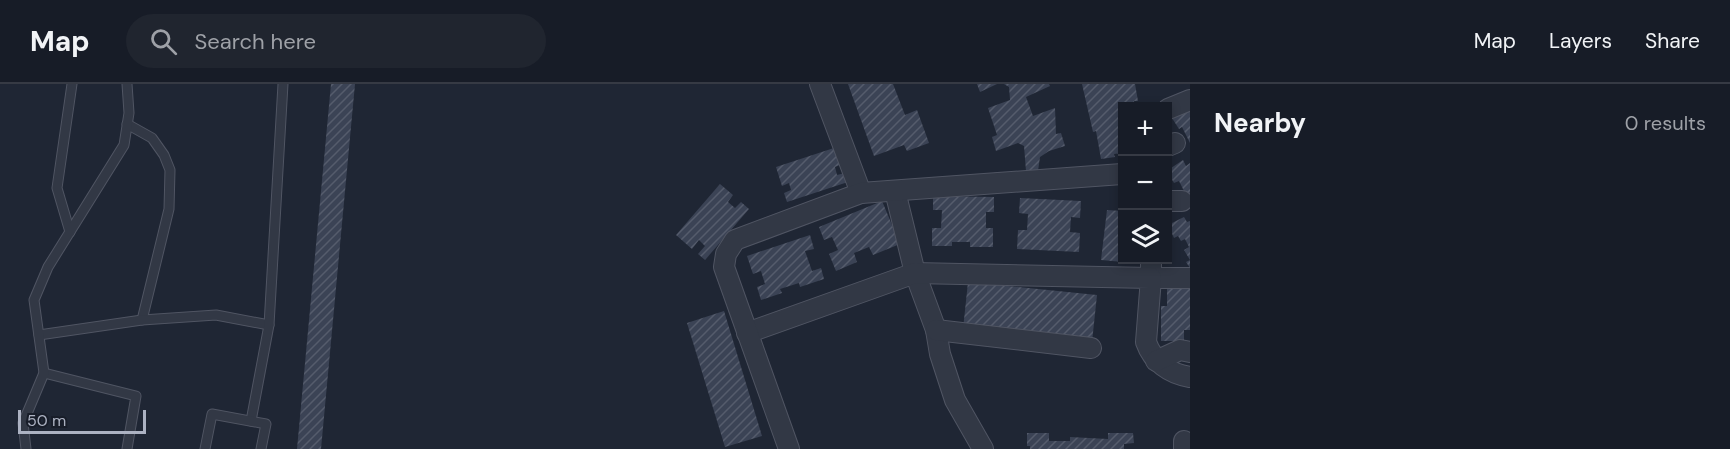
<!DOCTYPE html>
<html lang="en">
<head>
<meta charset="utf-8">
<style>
  body { margin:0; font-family:"DM Sans",sans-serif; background:#20252f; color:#f1f3f6 }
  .controls { position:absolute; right:18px; top:18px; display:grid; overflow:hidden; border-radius:0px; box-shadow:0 3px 9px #0003 }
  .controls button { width:54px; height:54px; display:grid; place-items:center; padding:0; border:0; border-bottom:2px solid #363a44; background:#171c27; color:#f1f3f6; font:30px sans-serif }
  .scale { position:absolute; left:18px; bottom:15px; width:128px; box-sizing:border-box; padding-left:6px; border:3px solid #acb2c2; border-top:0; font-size:16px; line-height:21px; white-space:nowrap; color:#acb2c2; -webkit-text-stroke:4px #181d29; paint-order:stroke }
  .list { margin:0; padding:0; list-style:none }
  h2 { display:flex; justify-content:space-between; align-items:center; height:78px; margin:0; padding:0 24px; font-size:26px }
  h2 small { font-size:20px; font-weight:400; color:#9ea1a7 }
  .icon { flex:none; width:33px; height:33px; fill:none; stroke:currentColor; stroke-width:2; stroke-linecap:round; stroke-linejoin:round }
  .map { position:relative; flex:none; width:1190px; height:365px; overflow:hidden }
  header { display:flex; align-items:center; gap:36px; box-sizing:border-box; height:84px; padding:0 30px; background:#171c27; border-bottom:2px solid #363a44 }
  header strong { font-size:28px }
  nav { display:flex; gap:33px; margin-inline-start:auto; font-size:21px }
  .search { width:420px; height:54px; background:#20252f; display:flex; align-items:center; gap:15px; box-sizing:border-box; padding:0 21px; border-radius:33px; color:#9ea1a7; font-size:22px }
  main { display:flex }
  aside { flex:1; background:#171c27 }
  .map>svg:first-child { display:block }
  .building { fill:url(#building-hatch) }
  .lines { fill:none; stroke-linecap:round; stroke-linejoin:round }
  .lane-casing { stroke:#505563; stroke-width:11 }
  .street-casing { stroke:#505563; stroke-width:22 }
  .lane { stroke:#323845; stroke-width:9 }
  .street { stroke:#323845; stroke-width:20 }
</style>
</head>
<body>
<header>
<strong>Map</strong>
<div class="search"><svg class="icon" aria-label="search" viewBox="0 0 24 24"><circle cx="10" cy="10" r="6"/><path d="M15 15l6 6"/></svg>Search here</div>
<nav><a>Map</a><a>Layers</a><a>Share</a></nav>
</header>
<main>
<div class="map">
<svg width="1190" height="365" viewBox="0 0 1190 365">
  <defs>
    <pattern id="building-hatch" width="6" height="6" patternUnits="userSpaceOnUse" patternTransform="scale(1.5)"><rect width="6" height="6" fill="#3b4355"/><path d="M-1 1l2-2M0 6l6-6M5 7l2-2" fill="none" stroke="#555c6c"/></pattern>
  </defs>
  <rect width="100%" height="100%" fill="#1f2634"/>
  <g class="building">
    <polygon points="331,0 355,0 321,365 297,365"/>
    <polygon points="848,0 893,0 905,31 917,26 929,59 907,67 904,61 874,72"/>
    <polygon points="977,0 997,0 980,8"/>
    <polygon points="1004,0 1049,0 1050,2 1026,13 1033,32 1055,24 1056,50 1061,49 1065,62 1049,67 1040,73 1038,87 1026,87 1024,62 1018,59 996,67 992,53 997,51 988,24 1010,16 1009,3"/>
    <polygon points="1082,0 1135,0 1138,17 1134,17 1135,22 1122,22 1122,69 1114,70 1115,73 1101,75 1096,47 1093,48"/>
    <polygon points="1190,26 1190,59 1182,43 1179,45 1170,31"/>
    <polygon points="837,63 842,80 835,83 837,91 845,89 848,98 787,118 784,109 791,106 789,99 782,102 776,83"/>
    <polygon points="1183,76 1186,82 1190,79 1190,119 1179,97 1174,99 1168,89 1168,86"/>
    <polygon points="720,100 733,111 728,118 735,124 741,118 749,125 705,176 698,170 705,162 699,156 692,165 676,151"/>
    <polygon points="933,112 994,113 994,128 986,128 986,144 993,144 993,163 970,163 970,158 952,158 952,162 932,162 932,144 941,144 942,126 933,126"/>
    <polygon points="1020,114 1081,117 1080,134 1071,133 1070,148 1080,149 1079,168 1017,165 1018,146 1027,146 1028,130 1019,129"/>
    <polygon points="882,117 900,160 873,171 869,163 854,169 857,178 836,187 829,170 838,166 832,153 824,156 819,143"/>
    <polygon points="1107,126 1122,127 1122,176 1135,176 1134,179 1101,176"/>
    <polygon points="1184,133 1187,138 1190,137 1190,184 1186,178 1190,176 1184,166 1189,163 1185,155 1181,157 1178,152 1174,154 1168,141"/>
    <polygon points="810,151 814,165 805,167 812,187 821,184 824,195 800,203 799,199 780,205 782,209 761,216 757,203 765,200 761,187 753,190 747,172"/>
    <polygon points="968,198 1097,211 1092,258 963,245"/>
    <polygon points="1190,199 1190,246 1184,246 1184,257 1161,257 1161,222 1167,222 1167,200"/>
    <polygon points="724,227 762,352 725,363 687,239"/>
    <polygon points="1027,349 1049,349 1049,357 1070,357 1070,353 1108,355 1108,349 1133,349 1134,359 1124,360 1124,365 1030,365 1030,362 1027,362"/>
  </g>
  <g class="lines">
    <defs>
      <g id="lane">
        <polyline points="127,40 152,54 164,71 170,86 169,125 142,236"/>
        <polyline points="70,148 57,104 72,0"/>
        <polyline points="39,251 142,236 216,231 269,241"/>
        <polyline points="44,289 136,312 127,365"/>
        <polyline points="251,337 269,241 283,0"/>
        <polyline points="26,365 23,339 44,289 34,216 48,183 124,61 129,29 127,0"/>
        <polyline points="205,365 212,330 266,340 261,365"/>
      </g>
      <g id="street">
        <polyline points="820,0 861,109"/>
        <polyline points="1168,25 1190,16"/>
        <polyline points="1168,62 1175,59"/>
        <polyline points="895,107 915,189 936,246 940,270 955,316 983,365"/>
        <polyline points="1168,117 1182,117"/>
        <polyline points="1151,176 1151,194 1190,194"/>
        <polyline points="936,246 1091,264"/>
        <path d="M747,249l168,-60 236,5 -5,64c7,20 24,32 44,35"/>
        <polyline points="1156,277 1180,266 1190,268"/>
        <polyline points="1184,357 1184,365"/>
        <polyline points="789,365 724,183 726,170 735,156 861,109 1122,90"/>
      </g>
    </defs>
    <use href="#lane" class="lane-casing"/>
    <use href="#street" class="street-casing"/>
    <use href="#lane" class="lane"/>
    <use href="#street" class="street"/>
  </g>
</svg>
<div class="controls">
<button>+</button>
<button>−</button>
<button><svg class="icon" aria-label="layers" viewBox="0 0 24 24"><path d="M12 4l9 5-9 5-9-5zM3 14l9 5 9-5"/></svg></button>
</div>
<div class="scale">50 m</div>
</div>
<aside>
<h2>Nearby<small>0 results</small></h2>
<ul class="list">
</ul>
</aside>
</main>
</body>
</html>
